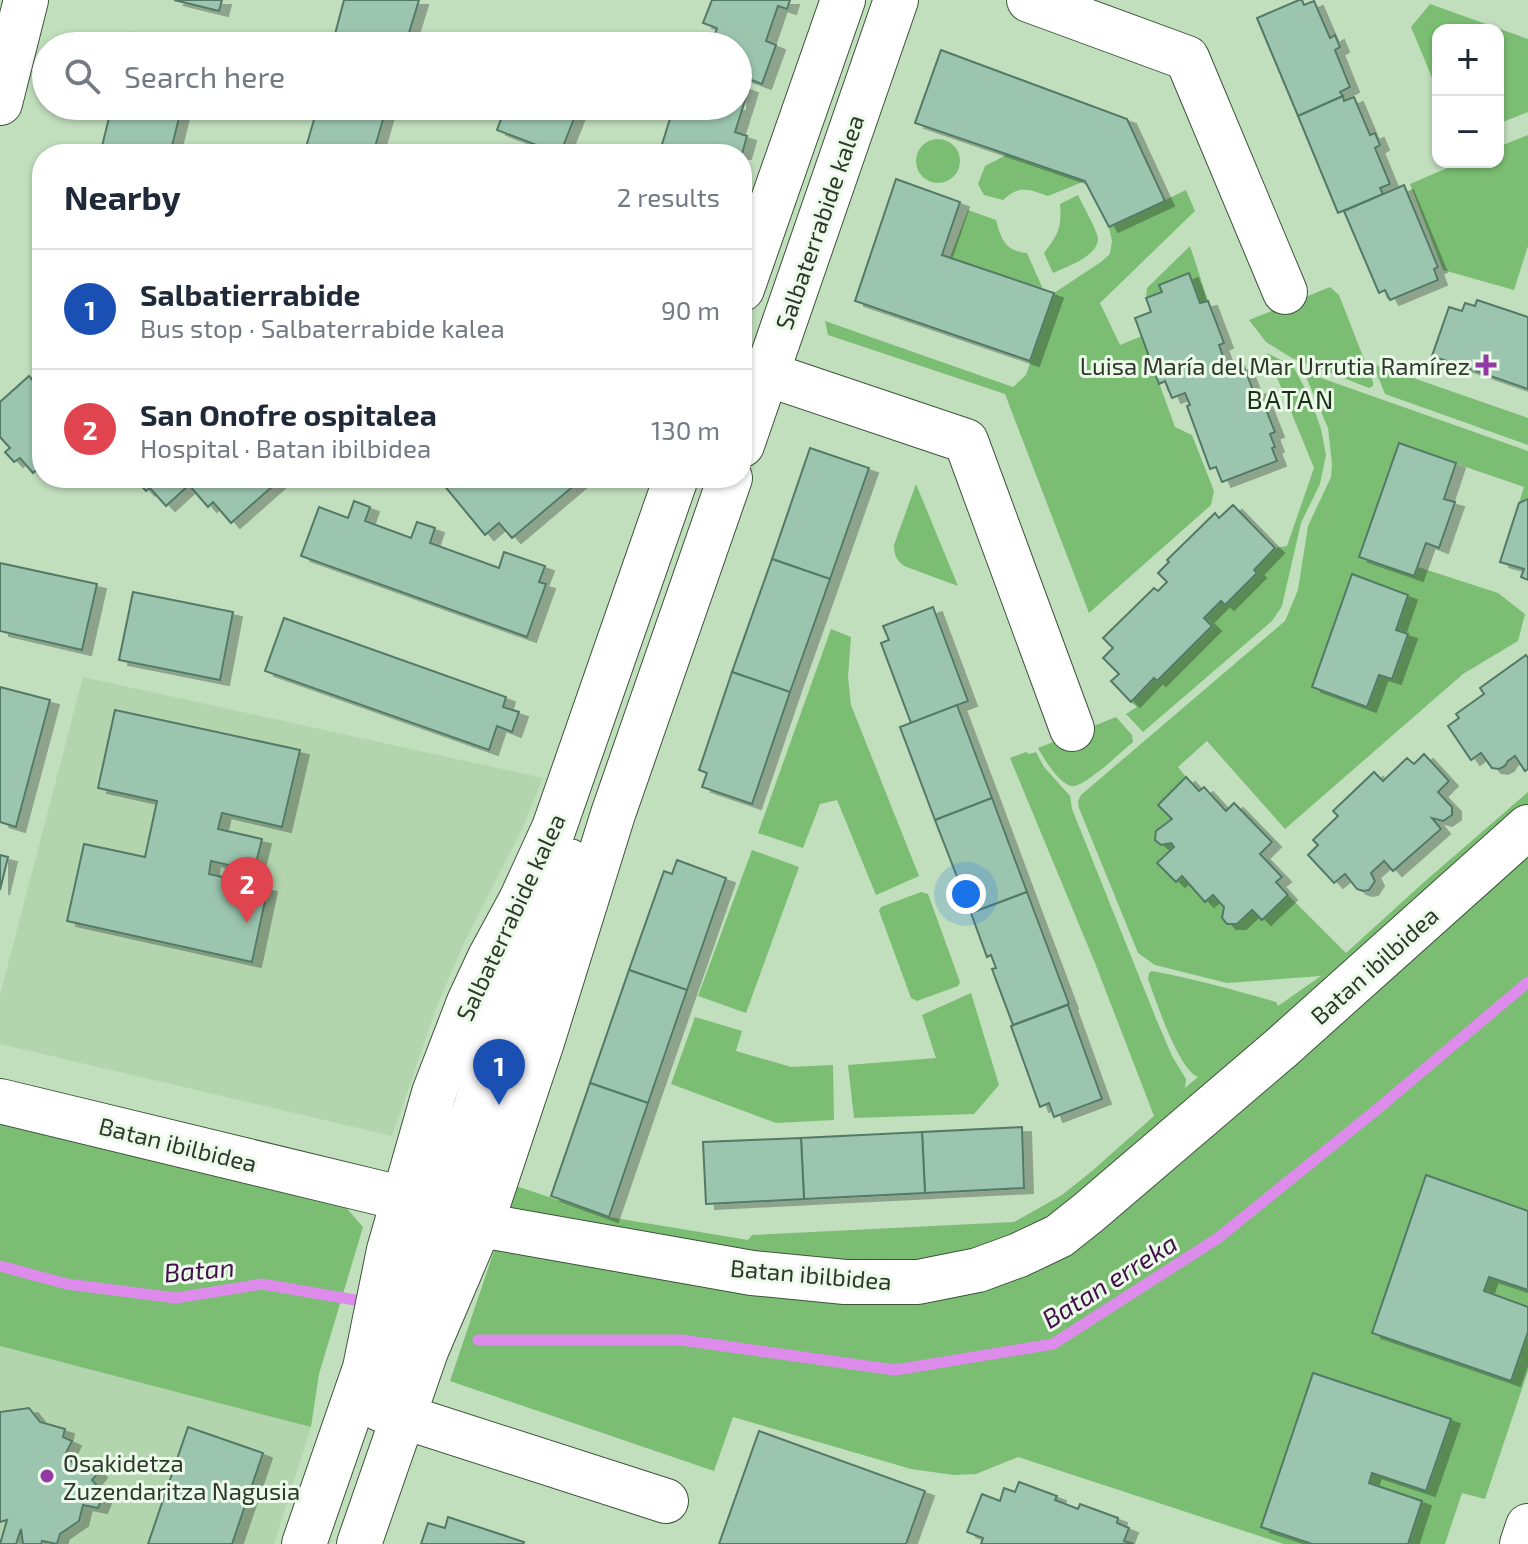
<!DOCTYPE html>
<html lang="en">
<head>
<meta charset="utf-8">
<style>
  body { margin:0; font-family:"Exo 2",sans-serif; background:#f2f2f3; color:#1f2937 }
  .controls { position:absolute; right:24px; top:24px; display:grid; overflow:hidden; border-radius:16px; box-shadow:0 2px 6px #0004 }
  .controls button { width:72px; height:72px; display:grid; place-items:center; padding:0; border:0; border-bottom:2px solid #e0e1e3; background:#fff; color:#1f2937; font:40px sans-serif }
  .you { position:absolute; left:966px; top:894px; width:28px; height:28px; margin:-20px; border:6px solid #fff; border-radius:50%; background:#1a73e8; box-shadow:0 0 0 12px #1a73e833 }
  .badge { display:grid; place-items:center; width:52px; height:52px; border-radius:50%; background:#0b8043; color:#fff; font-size:26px; font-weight:700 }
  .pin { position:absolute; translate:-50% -66px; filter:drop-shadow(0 2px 4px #0008) }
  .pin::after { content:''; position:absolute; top:42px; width:28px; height:24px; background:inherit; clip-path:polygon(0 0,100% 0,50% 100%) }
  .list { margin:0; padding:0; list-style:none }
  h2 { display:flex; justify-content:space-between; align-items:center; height:104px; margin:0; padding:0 32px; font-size:34px }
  h2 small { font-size:26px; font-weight:400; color:#747a83 }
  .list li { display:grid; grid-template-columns:52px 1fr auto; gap:24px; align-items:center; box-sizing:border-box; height:120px; padding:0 32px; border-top:2px solid #e0e1e3 }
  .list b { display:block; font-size:30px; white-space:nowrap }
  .list p { margin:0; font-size:26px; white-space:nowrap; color:#747a83 }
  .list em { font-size:26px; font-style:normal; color:#747a83 }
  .icon { flex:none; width:44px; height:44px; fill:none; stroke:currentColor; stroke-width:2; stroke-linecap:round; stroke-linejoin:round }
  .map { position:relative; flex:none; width:1528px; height:1544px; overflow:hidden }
  .search { position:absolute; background:#fff; box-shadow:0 2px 6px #0004; left:32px; top:32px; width:720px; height:88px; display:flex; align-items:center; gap:20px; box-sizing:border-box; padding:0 28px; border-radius:44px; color:#747a83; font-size:30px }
  .panel { position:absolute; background:#fff; box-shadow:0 2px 6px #0004; left:32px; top:144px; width:720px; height:344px; border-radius:32px }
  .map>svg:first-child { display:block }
  .built { fill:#b3d5ae }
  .green { fill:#7bbe73 }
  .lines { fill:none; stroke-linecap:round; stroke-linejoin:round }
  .stream { stroke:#de8ceb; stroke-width:11 }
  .building { fill:#9bc5af; stroke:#537a66; stroke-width:2; filter:url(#shadow) }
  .minor-casing { stroke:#3c5539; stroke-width:46 }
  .minor { stroke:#fff; stroke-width:44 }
  .poi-dot { fill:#9438a3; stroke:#ebfae9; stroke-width:3 }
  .labels { text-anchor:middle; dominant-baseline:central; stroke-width:6; stroke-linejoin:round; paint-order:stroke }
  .street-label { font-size:24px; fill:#2e392c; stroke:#ebfae9 }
  .poi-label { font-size:24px; fill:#2e392c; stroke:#ebfae9; text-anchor:end }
  .neighbourhood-label { font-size:26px; letter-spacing:2px; fill:#1a3218; stroke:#ebfae9 }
  .water-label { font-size:26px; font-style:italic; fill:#43104b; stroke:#ebfae9 }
</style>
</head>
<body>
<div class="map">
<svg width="1528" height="1544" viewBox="0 0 1528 1544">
  <defs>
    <filter id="shadow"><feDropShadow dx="9" dy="5" stdDeviation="0" flood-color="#0004"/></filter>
  </defs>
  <rect width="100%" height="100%" fill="#c1debd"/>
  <g class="built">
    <polygon points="83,677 543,778 521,831 463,945 437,1006 392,1136 0,1044 0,995"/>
    <polygon points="0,1346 311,1427 274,1544 0,1544"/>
  </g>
  <g class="green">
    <polygon points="1430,4 1528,39 1528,112 1498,124 1498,30 1438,30 1438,92 1411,27"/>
    <polygon points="1528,135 1528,246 1514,290 1443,270 1410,184 1461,162 1498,162 1498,147"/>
    <circle cx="938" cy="161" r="22"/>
    <path d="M1008,154l77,27 -37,15c-20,-7 -29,-11 -45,4l-19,-5 -6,-11 7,-18z"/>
    <polygon points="1186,190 1195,211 1100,303 1120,345 1142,336 1175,427 1192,435 1214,491 1211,505 1089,613 1005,394 828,335 825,321 1013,387 1026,375 1054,293 1101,262 1110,254 1112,241 1109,227"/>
    <path d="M1078,195c4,9 19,35 20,43 1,18 -32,29 -45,35l-9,-20c14,-19 18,-24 16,-49z"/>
    <path d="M968,210l28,10c5,19 9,31 31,33l16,36 -93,-32z"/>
    <polygon points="1190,246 1208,301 1200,303 1189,274 1160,285 1162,292 1146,298 1147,288"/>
    <polygon points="1330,287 1339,295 1373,382 1373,386 1369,388 1292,358 1266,342 1249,320"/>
    <polygon points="1267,353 1293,366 1310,398 1321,429 1326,455 1320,484 1301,523 1282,606 1272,621 1143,732 1126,714 1137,707 1131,702 1154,678 1157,680 1212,627 1204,618 1221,601 1225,604 1257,574 1254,570 1275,548 1287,546 1314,468"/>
    <polygon points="1373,364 1528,418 1528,445 1385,394"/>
    <path d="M1304,372l224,79v48l-9,4 5,-16 -125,-43 -40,113 55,19 4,-9 80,26 27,21 -7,27 -55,33 -178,155 -78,-88 -29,26 8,10 -27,27 13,15c-8,6 -18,10 -17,21l6,5 10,-2 3,4 2,35 6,-6 23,25 8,-6 11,12 -2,10 5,7h10l15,-14 10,10 26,-25 58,58 77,-70 105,-91v579l-43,128 -23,-6 -17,51h-161l-266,-87 -42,17 -22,1 -43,-6 -178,-52 -19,54 -264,-90 66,-195 93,31 139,23 4,-5 262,-13 48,-27 30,-24 62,-55 -59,-153 -85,-205 16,-6 3,2 7,-2 8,15 26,29 2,13 85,212 15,35 14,23 -1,9 13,-11c-20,-8 -42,-77 -50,-98l1,-6 3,-2c42,8 83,19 124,31l2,4 43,-30 -94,7 -72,-18 -17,-12 -59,-145 -1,-7 3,-6 204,-174 13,-31 10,-64 23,-49 1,-13 -4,-36z"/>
    <path d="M916,484l42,102 -54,-20c-8,-6 -10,-12 -10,-21z"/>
    <polygon points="831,629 851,637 848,677 851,705 919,876 876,895 837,800 820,804 803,848 758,833"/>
    <path d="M1116,717l16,18 1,7c-11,9 -50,47 -62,44 -13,-4 -27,-27 -33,-38z"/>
    <polygon points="752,850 799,867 746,1013 698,996"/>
    <polygon points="921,892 928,894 960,982 958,986 917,1001 911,998 879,911 881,907"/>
    <polygon points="971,993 999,1085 974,1114 854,1118 848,1065 936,1058 922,1015"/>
    <polygon points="695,1017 742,1031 736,1051 791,1067 833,1065 834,1120 776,1123 671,1084"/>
    <polygon points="0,1120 342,1203 363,1227 319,1374 311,1427 0,1346"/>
  </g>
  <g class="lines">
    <g class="stream">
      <polyline points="0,1266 67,1284 176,1298 262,1284 355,1300"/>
      <polyline points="478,1340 681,1340 895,1370 1053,1344 1218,1238 1375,1111 1528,982"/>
    </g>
  </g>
  <g class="building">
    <polygon points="174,0 222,0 219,11"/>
    <polygon points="344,0 419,0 405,46 362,46 334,38"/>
    <polygon points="712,0 790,0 787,9 778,6 766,41 776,45 762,84 738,75 738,46 711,46 717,28 703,23"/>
    <polygon points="1299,0 1302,0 1304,5 1314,1 1330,38 1335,35 1340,47 1335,50 1350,87 1340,92 1343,96 1298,116 1257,18"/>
    <polygon points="131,33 182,46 128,46"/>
    <polygon points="941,50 1127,119 1165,201 1109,227 1085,181 915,123"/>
    <polygon points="738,84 749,88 735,132 747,136 742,154 659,154 674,106 685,109 685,106 738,106"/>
    <polygon points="1343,96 1344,101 1354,97 1370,135 1375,133 1380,145 1375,148 1390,184 1380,188 1383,194 1338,213 1298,116"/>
    <polygon points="112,106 182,106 170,154 100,154"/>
    <polygon points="318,106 387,106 373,154 304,154"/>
    <polygon points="506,106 516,106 528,111 530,106 579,106 560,154 497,130"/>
    <polygon points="896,179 960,202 942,255 1054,293 1030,361 855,301"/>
    <polygon points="1404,185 1438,267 1434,269 1438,280 1390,300 1385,290 1379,293 1344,211"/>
    <polygon points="1189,273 1200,303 1208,301 1224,343 1219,345 1228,369 1243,364 1253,390 1258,389 1275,432 1270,434 1275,447 1272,448 1277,461 1222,482 1216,467 1210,469 1187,406 1190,405 1185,393 1172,398 1165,381 1159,384 1135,318 1151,312 1146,298 1162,292 1159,285"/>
    <polygon points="1477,300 1528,317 1528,389 1432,356 1449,307 1462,311 1465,303 1475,306"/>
    <polygon points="29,376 42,391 42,465 33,473 20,458 14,462 5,452 10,448 0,437 0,402"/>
    <polygon points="1399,443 1456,463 1444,499 1455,502 1439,548 1426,543 1414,576 1359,557"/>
    <polygon points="810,448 869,468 830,579 772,559"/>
    <polygon points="134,478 282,478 231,523 213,502 208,507 189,485 166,506 150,488 146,491"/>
    <polygon points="438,478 583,478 512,538 499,523 485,535"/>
    <polygon points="1528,499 1528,580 1521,577 1524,569 1500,562 1519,503"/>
    <polygon points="354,501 370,507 365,521 411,538 417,522 435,528 430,543 499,568 504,552 545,566 539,582 546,584 527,637 301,556 319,507 348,518"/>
    <polygon points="1233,505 1275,548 1254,570 1257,573 1225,605 1221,601 1204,618 1212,626 1157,681 1154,678 1131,702 1111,681 1119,674 1103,658 1113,648 1103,638 1154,588 1158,591 1167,582 1158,573 1169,562 1167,560 1215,513 1219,518"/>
    <polygon points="772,559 830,579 790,692 732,672"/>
    <polygon points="0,563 97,584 82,650 0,631"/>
    <polygon points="1352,574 1408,595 1396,630 1408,634 1392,679 1379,675 1367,707 1312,687"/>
    <polygon points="133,592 233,612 220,680 119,660"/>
    <polygon points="933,607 968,701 911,723 881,643 889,640 883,626"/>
    <polygon points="284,618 506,697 503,707 519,712 512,732 497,726 489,750 265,671"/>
    <polygon points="1526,655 1528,658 1528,769 1525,771 1515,756 1508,761 1505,766 1499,769 1492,768 1481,753 1471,760 1448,726 1459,718 1456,714 1484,694 1480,688"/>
    <polygon points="732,672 790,692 752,804 702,787 707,773 699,770"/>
    <polygon points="0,687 50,700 16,827 0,822"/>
    <polygon points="957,705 992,798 935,820 900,727"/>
    <polygon points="115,710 300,750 282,827 222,813 218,829 262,839 254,871 211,861 209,874 268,887 252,962 67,921 84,844 145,857 157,801 98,788"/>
    <polygon points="1424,754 1449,781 1438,792 1452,807 1452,815 1443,821 1432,818 1441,829 1393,871 1384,861 1371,873 1375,881 1369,890 1363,891 1357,889 1345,874 1334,883 1308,855 1318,845 1313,840 1338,816 1333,811 1374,772 1383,781 1407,758 1414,764"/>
    <polygon points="1186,777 1199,791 1204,787 1226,811 1234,803 1272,842 1260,854 1282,877 1276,882 1288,895 1262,920 1252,910 1237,924 1227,924 1222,918 1224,907 1213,895 1205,902 1182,876 1176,882 1157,863 1174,847 1171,843 1161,845 1155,840 1156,831 1172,819 1158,805"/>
    <polygon points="992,798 1027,892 974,912 964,886 961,887 935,820"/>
    <polygon points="0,855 8,857 0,890"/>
    <polygon points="677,860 726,878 687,990 629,970 664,871 672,874"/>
    <polygon points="1027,892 1069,1004 1013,1025 992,969 996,968 991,955 987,957 971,913"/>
    <polygon points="629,970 687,990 648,1103 590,1083"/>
    <polygon points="1068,1005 1102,1099 1054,1117 1049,1103 1040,1107 1011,1026"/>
    <polygon points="590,1083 648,1103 609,1217 551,1196"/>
    <polygon points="1022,1127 1024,1188 925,1193 922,1132"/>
    <polygon points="922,1132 925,1193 804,1199 801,1138"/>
    <polygon points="801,1138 804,1199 706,1204 703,1142"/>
    <polygon points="1426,1175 1528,1211 1528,1290 1489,1277 1484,1291 1528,1307 1528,1332 1511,1381 1372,1333"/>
    <polygon points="1313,1373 1451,1419 1426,1491 1372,1473 1369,1483 1422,1501 1408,1544 1312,1544 1261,1527"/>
    <polygon points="29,1408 40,1422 65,1429 63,1437 72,1441 66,1453 74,1465 88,1461 98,1473 92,1480 104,1494 98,1508 83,1505 79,1521 60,1534 57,1544 42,1541 41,1544 23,1544 21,1529 16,1544 0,1544 7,1520 0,1522 0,1412"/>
    <polygon points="188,1427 263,1453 232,1544 148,1544"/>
    <polygon points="759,1431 925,1491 906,1544 719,1544"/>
    <polygon points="1019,1482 1057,1496 1055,1500 1078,1509 1080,1504 1118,1518 1117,1523 1129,1528 1124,1541 1134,1544 981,1544 983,1538 967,1532 982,1494 1000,1501 1004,1488 1015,1492"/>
    <polygon points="448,1517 524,1542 523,1544 421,1544 428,1523 445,1528"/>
  </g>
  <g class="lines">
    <defs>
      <g id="minor">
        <polyline points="1029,0 1187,58 1285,292"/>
        <polyline points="0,103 26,0"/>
        <polyline points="742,289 843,0"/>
        <polyline points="767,374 966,441 1072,729"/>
        <polyline points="742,445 896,0"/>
        <polyline points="0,1101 384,1194 492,1227 752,1273 845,1282 918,1282 978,1270 1019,1255 1059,1236 1088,1213 1280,1049 1528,827"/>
        <polyline points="385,1393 448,1188 502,1031 569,861"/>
        <polyline points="380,1409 666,1501"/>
        <polyline points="304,1544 365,1368 389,1250 434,1093 469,1002 490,957 521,900 554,828 676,478"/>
        <polyline points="359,1544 426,1351 486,1210 542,1042 613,814 730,478"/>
        <polyline points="1522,1544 1528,1526"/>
      </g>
    </defs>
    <use href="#minor" class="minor-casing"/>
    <use href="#minor" class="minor"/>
  </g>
  <g class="poi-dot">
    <path d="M1482 353h8v8h8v8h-8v8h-8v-8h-8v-8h8z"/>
    <circle cx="47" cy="1476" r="8"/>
  </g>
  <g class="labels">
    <g class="street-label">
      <text transform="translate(819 222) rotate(-71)">Salbaterrabide kalea</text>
      <text transform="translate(510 917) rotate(-65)">Salbaterrabide kalea</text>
      <text transform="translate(1374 965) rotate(-42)">Batan ibilbidea</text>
      <text transform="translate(178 1144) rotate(14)">Batan ibilbidea</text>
      <text transform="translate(811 1274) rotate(5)">Batan ibilbidea</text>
    </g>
    <g class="poi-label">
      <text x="1470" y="365">Luisa María del Mar Urrutia Ramírez</text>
      <text x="63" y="1462" text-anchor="start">Osakidetza<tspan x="63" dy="28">Zuzendaritza Nagusia</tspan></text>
    </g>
    <g class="neighbourhood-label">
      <text x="1291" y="398">BATAN</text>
    </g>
    <g class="water-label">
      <text transform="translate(199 1269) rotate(-5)">Batan</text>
      <text transform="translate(1109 1280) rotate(-32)">Batan erreka</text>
    </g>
  </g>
</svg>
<div class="controls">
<button>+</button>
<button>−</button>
</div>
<div class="you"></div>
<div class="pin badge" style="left:499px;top:1105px;background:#1a4fb4">1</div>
<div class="pin badge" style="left:247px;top:923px;background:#e0444e">2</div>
<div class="search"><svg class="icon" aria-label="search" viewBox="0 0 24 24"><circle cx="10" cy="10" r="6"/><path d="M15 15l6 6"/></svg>Search here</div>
<section class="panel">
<h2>Nearby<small>2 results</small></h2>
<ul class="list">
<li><span class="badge" style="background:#1a4fb4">1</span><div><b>Salbatierrabide</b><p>Bus stop · Salbaterrabide kalea</p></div><em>90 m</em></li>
<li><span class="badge" style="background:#e0444e">2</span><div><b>San Onofre ospitalea</b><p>Hospital · Batan ibilbidea</p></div><em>130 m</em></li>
</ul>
</section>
</div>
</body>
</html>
